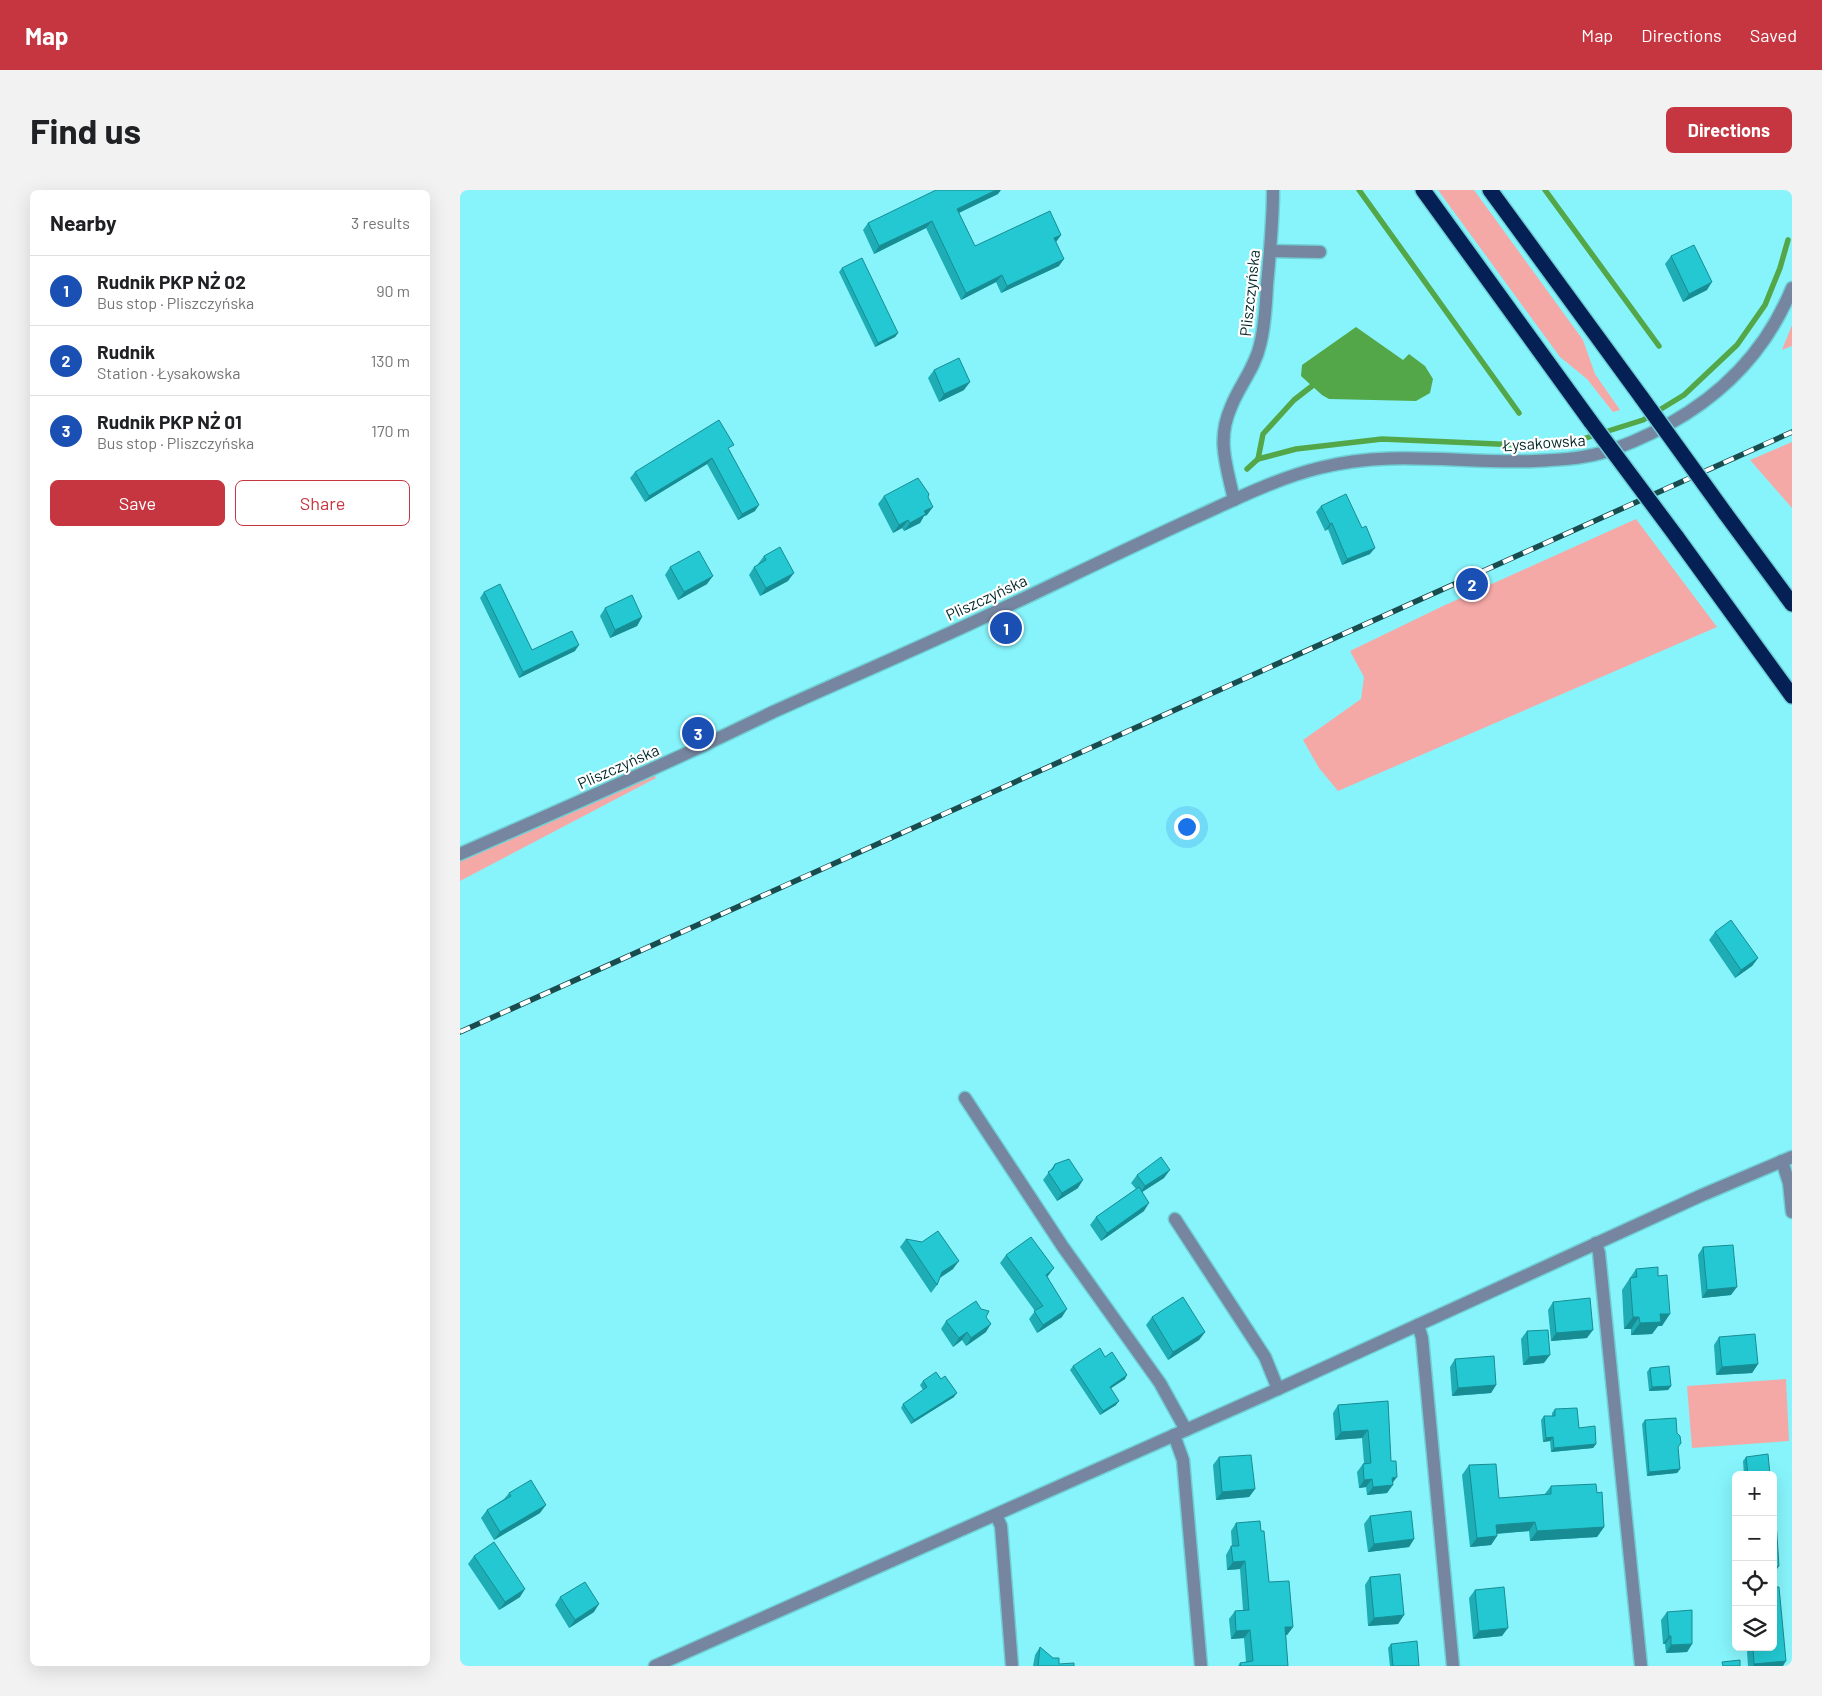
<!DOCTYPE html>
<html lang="en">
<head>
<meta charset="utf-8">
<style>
  body { margin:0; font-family:Barlow,sans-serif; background:#f2f2f2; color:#202124 }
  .controls { position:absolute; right:15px; bottom:15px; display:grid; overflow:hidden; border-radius:8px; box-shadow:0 5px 20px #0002 }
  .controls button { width:45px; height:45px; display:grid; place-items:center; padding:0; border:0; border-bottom:1px solid #e0e0e0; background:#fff; color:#202124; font:25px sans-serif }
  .you { position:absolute; left:726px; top:636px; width:18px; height:18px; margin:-12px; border:4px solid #fff; border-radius:50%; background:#1a73e8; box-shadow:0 0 0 8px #1a73e833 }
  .badge { display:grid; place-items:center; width:32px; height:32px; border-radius:50%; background:#c63641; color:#fff; font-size:16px; font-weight:700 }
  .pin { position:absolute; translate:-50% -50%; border:2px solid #fff; box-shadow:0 1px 5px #0006 }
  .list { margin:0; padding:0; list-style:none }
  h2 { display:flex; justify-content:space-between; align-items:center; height:65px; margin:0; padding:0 20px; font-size:21px }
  h2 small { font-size:16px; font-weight:400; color:#757577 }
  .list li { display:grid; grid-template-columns:32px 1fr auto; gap:15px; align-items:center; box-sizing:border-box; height:70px; padding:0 20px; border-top:1px solid #e0e0e0 }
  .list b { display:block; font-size:19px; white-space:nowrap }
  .list p { margin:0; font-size:16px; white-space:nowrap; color:#757577 }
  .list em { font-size:16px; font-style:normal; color:#757577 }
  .actions { display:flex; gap:10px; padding:15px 20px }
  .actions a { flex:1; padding:11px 0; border:1px solid #c63641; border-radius:8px; text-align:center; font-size:18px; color:#c63641 }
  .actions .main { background:#c63641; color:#fff }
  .icon { flex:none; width:28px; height:28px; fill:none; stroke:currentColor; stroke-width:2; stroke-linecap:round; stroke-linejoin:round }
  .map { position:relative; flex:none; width:1332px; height:1476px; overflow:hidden; border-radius:8px }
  header { display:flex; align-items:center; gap:30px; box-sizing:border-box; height:70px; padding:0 25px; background:#c63641; color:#fff }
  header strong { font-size:24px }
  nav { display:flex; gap:28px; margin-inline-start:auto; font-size:18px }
  .intro { display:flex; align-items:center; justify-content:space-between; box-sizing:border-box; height:120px; padding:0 30px }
  h1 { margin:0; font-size:35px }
  .button { padding:12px 22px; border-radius:8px; background:#c63641; color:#fff; font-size:18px; font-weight:700 }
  main { display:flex; gap:30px; padding:0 30px }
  aside { flex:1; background:#fff; border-radius:8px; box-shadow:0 5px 20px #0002 }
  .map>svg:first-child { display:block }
  .grass { fill:#f5a9a7 }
  .water { fill:#54a748 }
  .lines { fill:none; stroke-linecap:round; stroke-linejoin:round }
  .stream { stroke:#54a748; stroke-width:5.5 }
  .minor-casing { stroke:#6fcfd5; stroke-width:15 }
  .highway-casing { stroke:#6fcfd5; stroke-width:18 }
  .minor { stroke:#7686a1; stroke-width:12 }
  .highway { stroke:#042055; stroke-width:15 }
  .rail-casing { stroke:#194c4e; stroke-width:5.5 }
  .rail { stroke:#fff; stroke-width:4; stroke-dasharray:11; stroke-linecap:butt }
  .highway-bridge-casing { stroke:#6fcfd5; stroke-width:18; stroke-linecap:butt }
  .highway-bridge { stroke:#042055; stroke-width:15 }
  .wall { fill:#1eacb5 }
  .shaded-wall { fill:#188c93 }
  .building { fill:#23c8d2; stroke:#188c93 }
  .labels { text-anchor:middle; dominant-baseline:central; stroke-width:4.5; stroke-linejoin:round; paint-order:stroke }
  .street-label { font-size:16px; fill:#02282a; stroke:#fff }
</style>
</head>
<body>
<header>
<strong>Map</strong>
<nav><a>Map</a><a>Directions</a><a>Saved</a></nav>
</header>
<div class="intro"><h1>Find us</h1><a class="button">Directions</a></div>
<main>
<aside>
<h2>Nearby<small>3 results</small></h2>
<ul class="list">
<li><span class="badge" style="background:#1a4fb4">1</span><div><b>Rudnik PKP NŻ 02</b><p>Bus stop · Pliszczyńska</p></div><em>90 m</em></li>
<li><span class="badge" style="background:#1a4fb4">2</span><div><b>Rudnik</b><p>Station · Łysakowska</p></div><em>130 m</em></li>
<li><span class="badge" style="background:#1a4fb4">3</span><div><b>Rudnik PKP NŻ 01</b><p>Bus stop · Pliszczyńska</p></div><em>170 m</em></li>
</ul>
<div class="actions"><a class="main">Save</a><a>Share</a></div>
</aside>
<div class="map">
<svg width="1332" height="1476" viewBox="0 0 1332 1476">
  <rect width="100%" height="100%" fill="#87f4fb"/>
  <g class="grass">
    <polygon points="978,0 1014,0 1123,150 1135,184 1160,220 1153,222 1127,189 1100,167"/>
    <polygon points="1332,135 1332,156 1322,160"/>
    <polygon points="1332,252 1332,318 1290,270"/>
    <polygon points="1176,329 1257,437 878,601 859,578 843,550 901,509 904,487 890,461 983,416"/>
    <polygon points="193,582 196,588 0,691 0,667"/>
    <polygon points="1326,1189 1329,1251 1232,1258 1227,1196"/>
  </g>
  <polygon class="water" points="896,137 943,170 949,164 965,176 973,189 970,203 956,211 869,209 862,205 841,186 842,175"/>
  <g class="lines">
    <g class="stream">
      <polyline points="899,0 1059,223"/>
      <polyline points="1085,0 1199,156"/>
      <polyline points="798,269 836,259 922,249 1082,256 1110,253 1183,230 1224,205 1277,155 1305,115 1320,78 1328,50"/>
      <polyline points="787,279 798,269 803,244 834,210 852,196"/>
    </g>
    <defs>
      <g id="minor">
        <polyline points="810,61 860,62"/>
        <path d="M774,310c-7,-34 -18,-59 -3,-93 8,-21 24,-39 29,-62 5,-19 6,-40 7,-60 3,-32 6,-63 6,-95"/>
        <path d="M0,664c75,-33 151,-66 225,-100 30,-14 59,-28 88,-42 73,-33 146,-64 218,-98 68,-32 135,-65 203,-96 40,-18 81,-39 125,-50 75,-19 140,-4 215,-7 23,-1 45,-2 67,-8 25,-7 46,-17 68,-29 56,-31 99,-77 123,-136"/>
        <polyline points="505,908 603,1057 700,1193 726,1240"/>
        <polyline points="1322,971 1329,993 1332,1022"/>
        <polyline points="715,1029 805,1167 818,1199"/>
        <polyline points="1136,1053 1139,1063 1181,1476"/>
        <polyline points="958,1135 962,1148 993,1476"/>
        <polyline points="714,1245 723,1270 741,1476"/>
        <polyline points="536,1325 541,1336 552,1476"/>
        <polyline points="195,1476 818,1199 1240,1006 1332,967"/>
      </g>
      <g id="highway">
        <polyline points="963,0 1131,232"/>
        <polyline points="1030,0 1182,208"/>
        <polyline points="1265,323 1332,414"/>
        <polyline points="1216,346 1332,506"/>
      </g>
    </defs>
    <use href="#minor" class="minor-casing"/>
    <use href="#highway" class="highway-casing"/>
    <use href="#minor" class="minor"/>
    <use href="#highway" class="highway"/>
    <defs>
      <polyline id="rail" points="0,842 1332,242"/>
    </defs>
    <use href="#rail" class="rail-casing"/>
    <use href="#rail" class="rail"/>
    <defs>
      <g id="highway-bridge">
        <polyline points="1182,208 1265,323"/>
        <polyline points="1131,232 1216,346"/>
      </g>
    </defs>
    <use href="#highway-bridge" class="highway-bridge-casing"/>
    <use href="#highway-bridge" class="highway-bridge"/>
  </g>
  <g class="wall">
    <polygon points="538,4 499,23 515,56 601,45 596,52 599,76 541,103 536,92 501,110 466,38 414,64 403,40 408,33"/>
    <polygon points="1211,66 1247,100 1223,112 1205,74"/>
    <polygon points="382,78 438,143 435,147 415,157 379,82"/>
    <polygon points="474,180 504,200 479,212 468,188"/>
    <polygon points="270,261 295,321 278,330 247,274 185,312 170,288 175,282"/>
    <polygon points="424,306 468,307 467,325 464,326 460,333 444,341 442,338 433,343 418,314"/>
    <polygon points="861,316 910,364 882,375 868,339 865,341 856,322"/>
    <polygon points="304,366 328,391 300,406 289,385 294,377 298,375 298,374"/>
    <polygon points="210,377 247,394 218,410 205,385"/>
    <polygon points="24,402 72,460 115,461 59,488 20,408"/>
    <polygon points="145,418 182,427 177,436 150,448 140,426"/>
    <polygon points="1255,742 1298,768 1292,776 1275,788 1249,750"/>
    <polygon points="595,974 618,998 597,1011 583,990"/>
    <polygon points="677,985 704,988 682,1002 684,1021 641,1051 630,1035 636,1027 676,999 671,993"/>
    <polygon points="446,1049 493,1079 480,1088 477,1095 471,1103 440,1057"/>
    <polygon points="1243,1057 1271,1105 1242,1108 1238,1065"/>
    <polygon points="546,1065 588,1087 602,1127 577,1143 569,1129 575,1121 540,1073"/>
    <polygon points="1176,1079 1202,1136 1198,1136 1192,1144 1171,1145 1171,1139 1164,1139 1162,1100"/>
    <polygon points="1093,1112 1127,1148 1091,1151 1088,1120"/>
    <polygon points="526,1127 526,1142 506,1156 502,1150 493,1157 481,1139 486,1131"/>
    <polygon points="692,1127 745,1142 739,1150 708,1170 686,1135"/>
    <polygon points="1067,1141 1084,1173 1063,1175 1061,1149"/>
    <polygon points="1259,1147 1298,1174 1292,1183 1256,1185 1254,1155"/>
    <polygon points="645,1167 665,1189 650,1198 656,1215 640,1225 610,1180 613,1176"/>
    <polygon points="995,1169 1036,1195 1031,1203 992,1206 990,1177"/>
    <polygon points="1190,1178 1211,1196 1208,1200 1189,1201 1187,1182"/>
    <polygon points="481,1189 494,1207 451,1234 441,1218 443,1214 463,1200 460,1195 463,1191"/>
    <polygon points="928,1211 932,1294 927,1303 907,1305 906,1297 899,1298 897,1282 903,1274 904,1273 902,1248 875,1250 873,1223 878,1215"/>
    <polygon points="1095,1219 1119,1238 1136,1254 1133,1258 1091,1262 1090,1251 1083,1252 1081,1230 1084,1226 1092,1226 1092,1223"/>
    <polygon points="1185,1230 1218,1257 1220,1279 1217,1283 1187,1286 1182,1234"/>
    <polygon points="759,1267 795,1299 789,1307 756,1310 753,1275"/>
    <polygon points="1286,1267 1310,1285 1284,1285 1283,1271"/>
    <polygon points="1009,1275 1039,1308 1084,1305 1091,1296 1137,1303 1144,1337 1137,1347 1070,1351 1069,1341 1037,1344 1037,1346 1031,1355 1010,1357 1002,1285"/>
    <polygon points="49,1303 80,1323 34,1350 21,1328 27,1320 44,1309"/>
    <polygon points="910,1326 954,1349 949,1357 908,1362 904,1334"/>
    <polygon points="776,1333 801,1341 809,1392 833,1437 827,1445 826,1445 828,1476 778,1476 780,1473 786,1472 784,1448 771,1449 769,1429 775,1421 783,1420 780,1379 767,1380 766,1365 771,1356 772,1356 771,1341"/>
    <polygon points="14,1366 60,1407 39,1420 8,1374"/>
    <polygon points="910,1387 944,1425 938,1434 908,1436 905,1395"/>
    <polygon points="1015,1400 1042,1446 1013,1449 1009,1408"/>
    <polygon points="100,1407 134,1422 109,1438 95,1415"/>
    <polygon points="1207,1422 1232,1454 1227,1462 1206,1463 1205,1454 1203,1454 1201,1430"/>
    <polygon points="931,1454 959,1476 930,1476 928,1458"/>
    <polygon points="580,1457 599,1474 614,1476 573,1476 575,1465"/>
    <polygon points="1290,1457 1313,1457 1323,1476 1288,1476 1287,1462"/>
  </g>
  <g class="shaded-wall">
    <polygon points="536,0 541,0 538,4 492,26 497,19"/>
    <polygon points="472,31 466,38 414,64 419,56"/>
    <polygon points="601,45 596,52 594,48"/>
    <polygon points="604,69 599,76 541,103 547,96"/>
    <polygon points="542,85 536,92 501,110 506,103"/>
    <polygon points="1252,92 1247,100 1223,112 1229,104"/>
    <polygon points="438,143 435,147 415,157 418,153"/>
    <polygon points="510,192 504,200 479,212 484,204"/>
    <polygon points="252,268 247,274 185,312 189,306"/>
    <polygon points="299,315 295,321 278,330 282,324"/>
    <polygon points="473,317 467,325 464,326 460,333 444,341 450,333 464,321"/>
    <polygon points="448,330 442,338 433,343 439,335"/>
    <polygon points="872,333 868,339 865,341 870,334"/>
    <polygon points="915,358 910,364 882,375 887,369"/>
    <polygon points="334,383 328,391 300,406 306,398"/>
    <polygon points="253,386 247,394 218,410 224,402"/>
    <polygon points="182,427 177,436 150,448 155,440"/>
    <polygon points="119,455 115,461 59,488 63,482"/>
    <polygon points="1298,768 1292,776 1275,788 1281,780"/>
    <polygon points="710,980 704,988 679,1004 685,996"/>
    <polygon points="623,990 618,998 597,1011 602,1003"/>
    <polygon points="689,1013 684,1021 641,1051 647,1043"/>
    <polygon points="499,1071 493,1079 476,1090 482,1082"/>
    <polygon points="594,1078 588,1086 581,1093 586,1085"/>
    <polygon points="1277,1097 1271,1105 1242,1108 1247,1100"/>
    <polygon points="607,1119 602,1127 577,1143 583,1135"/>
    <polygon points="1200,1124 1210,1124 1202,1136 1198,1136 1192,1144 1171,1145 1180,1133"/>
    <polygon points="1173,1127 1179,1127 1171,1139 1164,1139"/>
    <polygon points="531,1134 526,1142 506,1156 511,1148"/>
    <polygon points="1133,1140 1127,1148 1091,1151 1096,1143"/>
    <polygon points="507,1142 502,1150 493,1157 499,1148"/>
    <polygon points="745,1142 739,1150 708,1170 713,1162"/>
    <polygon points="1090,1165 1084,1173 1063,1175 1069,1167"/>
    <polygon points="1298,1174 1292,1183 1256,1185 1262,1177"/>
    <polygon points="667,1185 665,1189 647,1201 650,1197"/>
    <polygon points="1036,1195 1031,1203 992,1206 998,1198"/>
    <polygon points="1211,1196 1208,1200 1189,1201 1192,1197"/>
    <polygon points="497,1203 494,1207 451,1234 454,1230"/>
    <polygon points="659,1211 656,1215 640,1225 643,1221"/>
    <polygon points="908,1240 902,1248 875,1250 881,1242"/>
    <polygon points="1093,1247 1090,1251 1083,1252 1086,1248"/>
    <polygon points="1136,1254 1133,1258 1091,1262 1094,1258"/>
    <polygon points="1220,1279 1217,1283 1187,1286 1189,1282"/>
    <polygon points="937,1287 931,1295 932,1288"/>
    <polygon points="912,1289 906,1297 899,1298 904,1290"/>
    <polygon points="933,1295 927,1303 907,1305 913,1297"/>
    <polygon points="795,1299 789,1307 756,1310 762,1302"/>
    <polygon points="86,1315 80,1323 34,1350 40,1342"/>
    <polygon points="1075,1332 1069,1341 1030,1344 1036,1335"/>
    <polygon points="1144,1337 1137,1347 1070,1351 1077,1341"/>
    <polygon points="1037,1346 1031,1355 1010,1357 1017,1348"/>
    <polygon points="954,1349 949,1357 908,1362 914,1354"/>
    <polygon points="785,1371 780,1379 767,1380 773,1372"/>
    <polygon points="1319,1376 1314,1384 1313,1384 1313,1377"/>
    <polygon points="65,1399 60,1407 39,1420 45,1412"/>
    <polygon points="139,1414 134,1422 109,1438 115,1430"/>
    <polygon points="944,1425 938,1434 908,1436 914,1428"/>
    <polygon points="825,1437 833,1437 827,1445 820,1445"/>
    <polygon points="1048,1438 1042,1446 1013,1449 1019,1441"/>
    <polygon points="790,1440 784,1448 771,1449 776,1441"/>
    <polygon points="1209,1446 1211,1446 1205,1454 1203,1454"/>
    <polygon points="1232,1454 1227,1462 1206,1463 1211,1455"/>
    <polygon points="1326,1471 1323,1476 1293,1476 1294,1474"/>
  </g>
  <g class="building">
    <polygon points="476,0 536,0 497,19 515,56 590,21 601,45 594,48 604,69 547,96 542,85 506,103 472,31 419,56 408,33"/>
    <polygon points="1234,55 1252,92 1229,104 1211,66"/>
    <polygon points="402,68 438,143 418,153 382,78"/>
    <polygon points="499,168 510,192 484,204 474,180"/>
    <polygon points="259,230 274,255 268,258 299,315 282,324 252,268 189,306 175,282"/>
    <polygon points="458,288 469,304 468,307 473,317 464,321 466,324 450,333 448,330 439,335 424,306"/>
    <polygon points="886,304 902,338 906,336 915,358 887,369 872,333 870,334 861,316"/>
    <polygon points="320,357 334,383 306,398 294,377 306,370 304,366"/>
    <polygon points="239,361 253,386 224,402 210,377"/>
    <polygon points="40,394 72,460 112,441 119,455 63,482 24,402"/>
    <polygon points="172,405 182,427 155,440 145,418"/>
    <polygon points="1271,730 1298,768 1281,780 1255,742"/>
    <polygon points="701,967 710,980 685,996 677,985"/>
    <polygon points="609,969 623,990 602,1003 588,982 593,979 595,974"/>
    <polygon points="679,997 689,1013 647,1043 636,1027"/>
    <polygon points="478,1041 499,1071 482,1082 477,1095 446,1049 462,1052"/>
    <polygon points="571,1047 594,1078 586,1085 607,1119 583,1135 574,1121 583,1116 546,1065"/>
    <polygon points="1273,1055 1277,1097 1247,1100 1243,1057"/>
    <polygon points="1198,1077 1198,1086 1207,1085 1210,1124 1200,1124 1201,1132 1180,1133 1179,1127 1173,1127 1170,1088 1177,1087 1176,1079"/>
    <polygon points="723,1107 745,1142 713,1162 692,1127"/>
    <polygon points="1130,1108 1133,1140 1096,1143 1093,1112"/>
    <polygon points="516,1111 521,1119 529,1121 526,1127 531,1134 511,1148 507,1142 499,1148 486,1131"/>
    <polygon points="1088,1140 1090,1165 1069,1167 1067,1141"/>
    <polygon points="1295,1144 1298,1174 1262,1177 1259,1147"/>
    <polygon points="640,1158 645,1167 652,1162 667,1185 650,1197 659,1211 643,1221 613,1176"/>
    <polygon points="1034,1166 1036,1195 998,1198 995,1169"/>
    <polygon points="1209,1176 1211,1196 1192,1197 1190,1178"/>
    <polygon points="476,1182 481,1189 485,1186 497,1203 454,1230 443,1214 467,1197 463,1191"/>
    <polygon points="928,1211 931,1271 936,1271 937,1287 932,1288 933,1295 913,1297 912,1289 904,1290 903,1274 911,1273 908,1240 881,1242 878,1215"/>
    <polygon points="1117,1218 1119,1238 1135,1236 1136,1254 1094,1258 1093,1247 1086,1248 1084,1226 1095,1226 1095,1219"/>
    <polygon points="1216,1228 1217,1243 1220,1246 1221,1253 1218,1257 1220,1279 1189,1282 1185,1230"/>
    <polygon points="1308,1264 1310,1285 1288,1285 1286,1267"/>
    <polygon points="791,1265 795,1299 762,1302 759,1267"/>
    <polygon points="1036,1274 1039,1308 1091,1304 1091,1296 1136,1294 1137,1303 1142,1302 1144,1337 1077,1341 1075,1332 1036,1335 1037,1346 1017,1348 1009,1275"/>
    <polygon points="71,1290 86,1315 40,1342 27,1320 51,1306 49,1303"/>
    <polygon points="951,1321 954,1349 914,1354 910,1326"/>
    <polygon points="800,1331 801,1341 804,1341 809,1392 829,1391 833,1437 825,1437 828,1476 781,1476 780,1473 793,1471 790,1440 776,1441 775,1421 789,1420 785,1371 773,1372 771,1356 779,1356 776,1333"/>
    <polygon points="1313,1331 1316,1331 1319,1376 1313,1377"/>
    <polygon points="34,1352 65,1399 45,1412 14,1366"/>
    <polygon points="940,1384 944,1425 914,1428 910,1387"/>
    <polygon points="125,1392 139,1414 115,1430 100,1407"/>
    <polygon points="1044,1397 1048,1438 1019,1441 1015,1400"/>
    <polygon points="1313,1397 1319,1397 1326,1471 1294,1474 1293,1457 1313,1457"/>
    <polygon points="1232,1420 1232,1454 1211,1455 1211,1446 1209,1446 1207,1422"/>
    <polygon points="957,1451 959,1476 933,1476 931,1454"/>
    <polygon points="580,1457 593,1468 599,1468 599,1474 614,1473 614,1476 578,1476"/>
    <polygon points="1280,1470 1280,1476 1263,1476 1262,1472"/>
  </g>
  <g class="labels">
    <g class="street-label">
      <text transform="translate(789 103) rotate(-84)">Pliszczyńska</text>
      <text transform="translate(1084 252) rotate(-4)">Łysakowska</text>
      <text transform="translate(526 407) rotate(-25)">Pliszczyńska</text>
      <text transform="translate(158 576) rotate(-24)">Pliszczyńska</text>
    </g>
  </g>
</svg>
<div class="controls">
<button>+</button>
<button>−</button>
<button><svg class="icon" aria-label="locate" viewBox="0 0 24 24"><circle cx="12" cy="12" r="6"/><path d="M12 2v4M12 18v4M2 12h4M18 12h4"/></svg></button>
<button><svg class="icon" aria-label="layers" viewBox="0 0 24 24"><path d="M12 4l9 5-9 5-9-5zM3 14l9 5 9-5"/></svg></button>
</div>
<div class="you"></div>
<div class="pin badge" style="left:546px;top:438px;background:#1a4fb4">1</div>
<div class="pin badge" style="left:1012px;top:394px;background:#1a4fb4">2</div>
<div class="pin badge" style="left:238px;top:543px;background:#1a4fb4">3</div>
</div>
</main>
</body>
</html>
